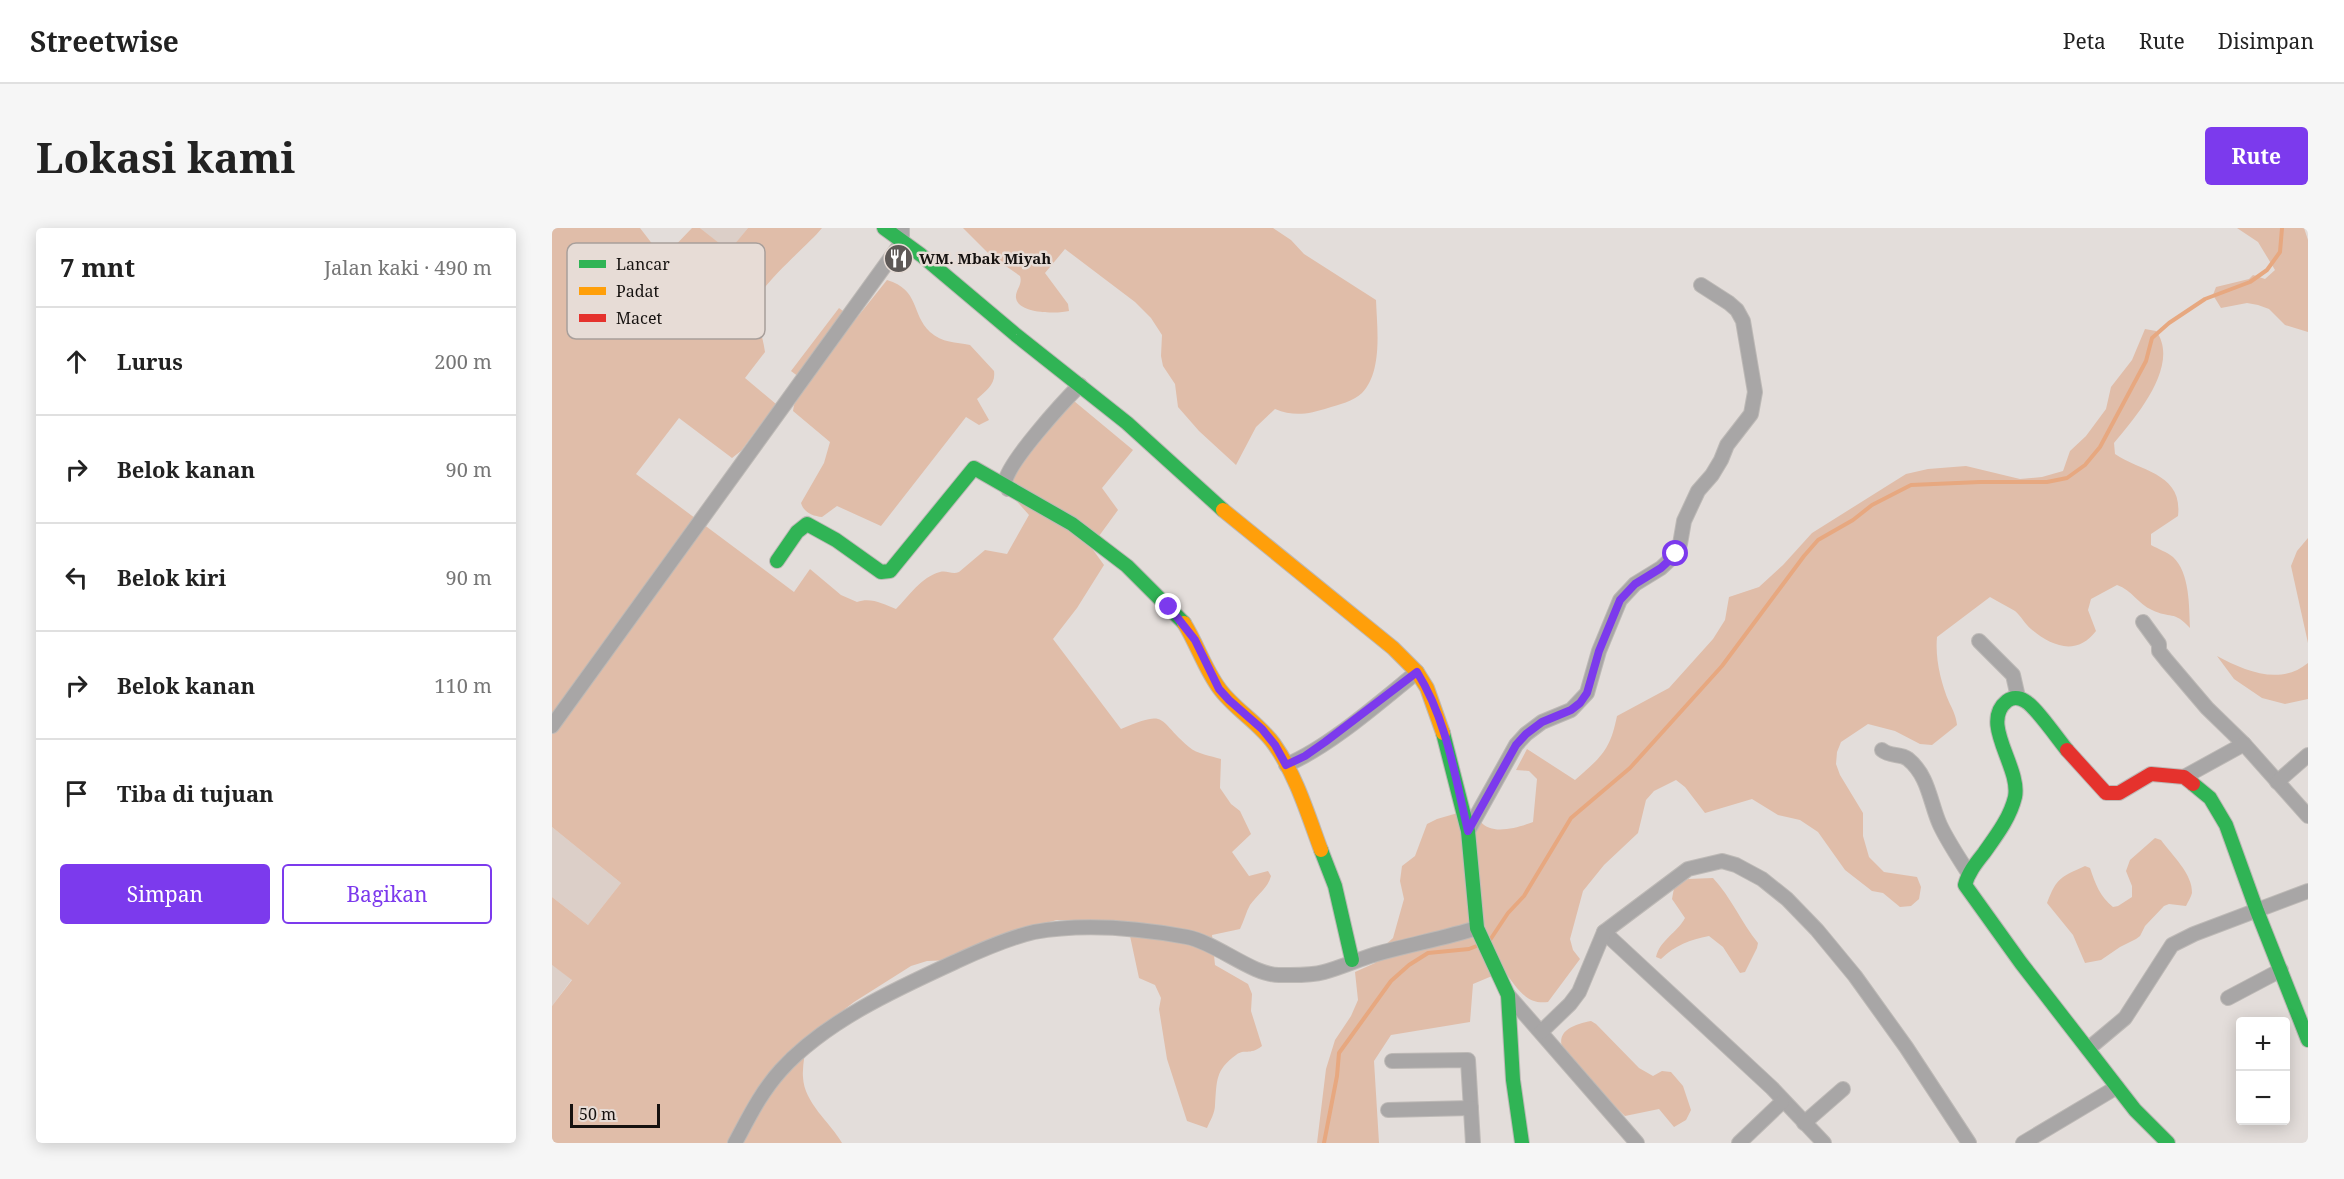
<!DOCTYPE html>
<html lang="id">
<head>
<meta charset="utf-8">
<style>
  body { margin:0; font-family:"Noto Serif",serif; background:#f6f6f6; color:#222 }
  .controls { position:absolute; right:18px; bottom:18px; display:grid; overflow:hidden; border-radius:6px; box-shadow:0 3px 15px #0003 }
  .controls button { width:54px; height:54px; display:grid; place-items:center; padding:0; border:0; border-bottom:2px solid #e0e0e0; background:#fff; color:#222; font:30px sans-serif }
  .scale { position:absolute; left:18px; bottom:15px; width:90px; box-sizing:border-box; padding-left:6px; border:3px solid #161210; border-top:0; font-size:16px; line-height:21px; white-space:nowrap; color:#161210; -webkit-text-stroke:4px #e7dcd6; paint-order:stroke }
  .stop { position:absolute; width:18px; height:18px; margin:-14px; border:4px solid #7c3aed; border-radius:50%; background:#fff }
  .stop.end { background:#7c3aed; border-color:#fff; box-shadow:0 2px 6px #0008 }
  .list { margin:0; padding:0; list-style:none }
  h2 { display:flex; justify-content:space-between; align-items:center; height:78px; margin:0; padding:0 24px; font-size:26px }
  h2 small { font-size:20px; font-weight:400; color:#767676 }
  .list li { display:grid; grid-template-columns:39px 1fr auto; gap:18px; align-items:center; box-sizing:border-box; height:108px; padding:0 24px; border-top:2px solid #e0e0e0 }
  .list b { display:block; font-size:22px; white-space:nowrap }
  .list em { font-size:20px; font-style:normal; color:#767676 }
  .actions { display:flex; gap:12px; padding:18px 24px }
  .actions a { flex:1; padding:14px 0; border:2px solid #7c3aed; border-radius:6px; text-align:center; font-size:21px; color:#7c3aed }
  .actions .main { background:#7c3aed; color:#fff }
  .icon { flex:none; width:33px; height:33px; fill:none; stroke:currentColor; stroke-width:2; stroke-linecap:round; stroke-linejoin:round }
  .map { position:relative; flex:none; width:1756px; height:915px; overflow:hidden; border-radius:6px }
  header { display:flex; align-items:center; gap:36px; box-sizing:border-box; height:84px; padding:0 30px; background:#fff; border-bottom:2px solid #e0e0e0 }
  header strong { font-size:28px }
  nav { display:flex; gap:33px; margin-inline-start:auto; font-size:21px }
  .intro { display:flex; align-items:center; justify-content:space-between; box-sizing:border-box; height:144px; padding:0 36px }
  h1 { margin:0; font-size:42px }
  .button { padding:15px 27px; border-radius:6px; background:#7c3aed; color:#fff; font-size:21px; font-weight:700 }
  main { display:flex; gap:36px; padding:0 36px }
  aside { flex:1; background:#fff; border-radius:6px; box-shadow:0 3px 15px #0003 }
  .map>svg:first-child { display:block }
  .built { fill:#dccfc8 }
  .green { fill:#e0bda9 }
  .lines { fill:none; stroke-linecap:round; stroke-linejoin:round }
  .stream { stroke:#e7a880; stroke-width:4 }
  .street-casing { stroke:#bdb9b6; stroke-width:16 }
  .fast-casing { stroke:#bdb9b6; stroke-width:16 }
  .slow-casing { stroke:#bdb9b6; stroke-width:16 }
  .jam-casing { stroke:#bdb9b6; stroke-width:16 }
  .street { stroke:#a8a6a6; stroke-width:14 }
  .fast { stroke:#30b455; stroke-width:14 }
  .slow { stroke:#ff9f0a; stroke-width:14 }
  .jam { stroke:#e5322d; stroke-width:14 }
  .route { stroke:#7c3aed; stroke-width:8 }
  .labels { text-anchor:middle; dominant-baseline:central; stroke-width:5; stroke-linejoin:round; paint-order:stroke }
  .poi-label { font-size:15px; font-weight:bold; fill:#161210; stroke:#e7dcd6; text-anchor:start }
  .key { fill:#e7dcd6; stroke:#a89f9b; stroke-width:1.5 }
  .key-label { font-size:16px; fill:#161210 }
</style>
</head>
<body>
<header>
<strong>Streetwise</strong>
<nav><a>Peta</a><a>Rute</a><a>Disimpan</a></nav>
</header>
<div class="intro"><h1>Lokasi kami</h1><a class="button">Rute</a></div>
<main>
<aside>
<h2>7 mnt<small>Jalan kaki · 490 m</small></h2>
<ul class="list">
<li><svg class="icon" aria-label="ahead" viewBox="0 0 24 24"><path d="M12 20V5M6 11l6-6 6 6"/></svg><div><b>Lurus</b></div><em>200 m</em></li>
<li><svg class="icon" aria-label="right" viewBox="0 0 24 24"><path d="M7 20v-9h11M14 6l5 5-5 5"/></svg><div><b>Belok kanan</b></div><em>90 m</em></li>
<li><svg class="icon" aria-label="left" viewBox="0 0 24 24"><path d="M17 20v-9H6M10 6l-5 5 5 5"/></svg><div><b>Belok kiri</b></div><em>90 m</em></li>
<li><svg class="icon" aria-label="right" viewBox="0 0 24 24"><path d="M7 20v-9h11M14 6l5 5-5 5"/></svg><div><b>Belok kanan</b></div><em>110 m</em></li>
<li><svg class="icon" aria-label="arrive" viewBox="0 0 24 24"><path d="M6 21V4h12l-3 4 3 4H6"/></svg><div><b>Tiba di tujuan</b></div></li>
</ul>
<div class="actions"><a class="main">Simpan</a><a>Bagikan</a></div>
</aside>
<div class="map">
<svg width="1756" height="915" viewBox="0 0 1756 915">
  <rect width="100%" height="100%" fill="#e3ddda"/>
  <g class="built">
    <polygon points="148,0 196,0 177,24"/>
    <polygon points="0,599 69,655 36,697 0,669"/>
    <polygon points="0,737 20,751 0,778"/>
  </g>
  <g class="green">
    <path d="M0,0h88l20,26h7l25,-26h8l29,23 19,-23h74c-16,20 -69,61 -70,85 0,10 4,14 9,21 2,6 3,12 4,18l-20,26 31,26 -35,47 -9,7 -53,-40 -43,56 158,118 16,-23 31,26 16,7c14,-5 26,2 39,7 13,-13 25,-32 44,-37 7,-2 12,3 19,0l26,-22 22,4 22,-39 -16,-18 -1,-18 22,-32 40,-46 59,49 -31,38 16,22 -27,37 13,18 -27,43 -24,31 68,90c48,-20 35,-10 68,18 8,7 22,9 32,12l-1,29 11,16 9,7 11,23 -19,18 17,24 19,-5 3,5c-3,12 -14,19 -21,29 -4,7 -6,16 -10,24l-28,6 3,30 33,19 4,10 -1,17 11,35c-13,10 -17,2 -26,9 -21,15 -19,26 -21,50 0,8 -5,16 -8,23l-20,-7 -20,-62 -8,-50 2,-11 -6,-13 -16,-7 -12,-56 -70,-2 -55,14 -51,26 -24,1 -16,5 -57,36 -48,37c0,13 -4,26 -3,38 1,26 27,45 39,66h-290v-137l20,-26 -20,-15v-68l36,28 33,-42 -69,-56z"/>
    <path d="M411,0h310l18,12 13,14 72,46c1,28 7,71 -14,93 -8,8 -24,12 -34,15 -19,6 -34,9 -53,1l-19,18 -20,38 -37,-34 -21,-24 -3,-23 -12,-18 -2,-10 1,-21 -11,-17 -16,-16 -70,-53 -20,24 23,31 1,7c-11,3 -51,3 -53,-13 -1,-8 7,-13 4,-22l-30,-21z"/>
    <polygon points="1685,0 1752,0 1756,12 1756,104 1733,97 1717,81 1706,77 1695,75 1669,80 1661,67 1664,59 1697,51 1701,47 1713,51 1723,42 1706,14"/>
    <path d="M335,52c33,10 24,34 43,52 12,11 26,10 40,13l24,26c2,13 -8,20 -17,28l12,21 -10,5 -13,-8 -85,109 -44,-20 -15,11c-9,-1 -18,-4 -21,-14l23,-40 6,-21 -37,-31 1,-6 13,-22 -16,-12 48,-63 16,12z"/>
    <path d="M1593,101l11,2c25,34 -21,87 -42,112l1,11c26,18 68,19 63,62l-27,18v11c7,4 16,7 22,12 17,16 16,49 17,71 -16,-18 -20,-9 -38,-18 -14,-6 -20,-20 -35,-25l-26,14 -3,11 8,21c-19,25 -44,16 -65,-2 -6,-5 -10,-13 -16,-18 -8,-5 -17,-9 -25,-14l-53,40c-2,22 4,46 12,65 4,8 7,14 8,23l-25,20 -12,-1 -25,-13 -27,-7 -27,18 -4,10 -1,12 4,11 23,38v23l6,21 15,15 33,5 4,10 -2,12 -8,7 -11,1 -17,-14 -11,-2 -27,-21 -27,-38 -18,-12 -22,-5 -26,-16 -47,14 -20,-26 -9,-7 -22,11 -8,9 -8,33 -34,32 -21,26 -13,48 3,11 7,9 -32,43c-23,3 -31,-15 -44,-31l-31,13 -3,38 -79,13 -17,26 5,82h-62l9,-74 9,-29 16,-24 7,-16 -3,-28 20,-9 7,-15 11,-10 11,-39 -4,-18 2,-15 13,-10 12,-32 10,-5 38,-11c2,4 3,11 6,14 11,14 39,5 52,0l4,-43 -8,-8 -13,-1 11,-21 48,31c26,-23 35,-29 42,-64l52,-28 44,-49 12,-19 4,-23 30,-10 24,-22 29,-32 94,-59 22,-5 38,-3 54,13 22,-2 21,-6 7,-20 16,-15 20,-27 5,-22 21,-27z"/>
    <polygon points="1756,310 1756,415 1739,338 1745,323"/>
    <path d="M1665,428c28,15 63,30 91,7v36l-23,5 -23,-6 -28,-19z"/>
    <path d="M1603,610l6,2c10,14 32,34 31,53 -1,4 -4,9 -6,13l-17,-2 -5,2 -19,20 -5,10 -4,3 -16,8 -19,13 -16,3 -12,-28 -26,-32c10,-26 14,-26 38,-37l5,2c5,15 10,29 23,39l5,-1 14,-9v-11l-6,-15 4,-11z"/>
    <path d="M1161,650c18,19 28,44 45,65l-1,5 -12,24 -5,1 -17,-26 -14,-11c-19,4 -34,9 -48,23l-5,-2c4,-17 21,-24 29,-39l-13,-19 2,-11 14,-9z"/>
    <path d="M1039,793l5,3 43,44 14,8 9,-5 9,1 12,14 8,24 -5,10 -12,7 -15,-18 -34,7 -20,-19 -42,-48c-8,-19 13,-25 28,-28z"/>
  </g>
  <g class="lines">
    <g class="stream">
      <polyline points="938,712 956,685 972,668 1019,590 1078,540 1170,438 1252,328 1266,312 1301,292 1320,277 1359,257 1428,254 1495,254 1515,250 1533,237 1548,219 1594,133 1600,110 1617,95 1653,71 1698,54 1715,42 1728,24 1730,0"/>
      <polyline points="772,915 785,848 787,825 839,753 857,737 876,725 917,721 927,717"/>
    </g>
    <defs>
      <g id="street">
        <path d="M456,261l-3,-7c4,-21 58,-80 75,-97"/>
        <polyline points="1591,394 1607,416 1607,423 1615,433 1655,480 1692,516 1756,588"/>
        <polyline points="1427,413 1461,447 1466,469"/>
        <polyline points="0,498 350,14 350,0"/>
        <path d="M1330,522c8,7 18,3 26,9 21,17 22,44 32,66 8,17 19,33 29,49"/>
        <path d="M734,537c43,-18 94,-63 131,-93"/>
        <polyline points="1632,549 1692,516"/>
        <polyline points="1725,554 1756,527"/>
        <polyline points="916,603 964,517 974,506 990,494 1019,482 1035,465 1047,423 1068,372 1083,356 1109,340 1124,326 1128,316 1132,293 1146,263 1160,247 1169,232 1175,217 1199,186 1203,164 1191,93 1185,82 1177,75 1149,57"/>
        <polyline points="1052,704 1220,860 1272,915"/>
        <polyline points="956,767 1085,915"/>
        <polyline points="1676,770 1729,742"/>
        <polyline points="989,804 1018,776 1027,764 1052,704 1136,641 1170,633 1184,637 1210,651 1235,671 1265,702 1303,748 1354,819 1417,915"/>
        <polyline points="1536,821 1573,790 1620,717 1642,706 1756,663"/>
        <polyline points="840,833 916,832 921,915"/>
        <polyline points="836,882 919,880"/>
        <polyline points="1252,895 1291,861"/>
        <path d="M183,915c14,-26 26,-51 46,-73 44,-49 117,-82 176,-109 24,-11 51,-23 77,-29 49,-9 104,-4 153,5 30,6 65,38 92,38 14,0 31,1 45,-3 19,-5 37,-14 56,-19 32,-9 65,-15 97,-25"/>
        <polyline points="1187,915 1230,874"/>
        <polyline points="1471,915 1565,859"/>
      </g>
      <g id="fast">
        <polyline points="332,0 369,27 464,107 575,195 671,282"/>
        <polyline points="225,333 245,304 255,296 284,312 329,344 338,343 422,240 520,296 575,338 632,395"/>
        <polyline points="891,505 916,603 925,700 956,767 961,852 970,915"/>
        <path d="M1515,522c-9,-11 -32,-44 -42,-49 -6,-4 -13,-4 -18,0 -28,22 14,66 8,96 -5,21 -19,39 -31,56 -8,10 -16,20 -19,32l56,78 114,147 33,33"/>
        <polyline points="1641,556 1658,570 1674,597 1705,683 1756,812"/>
        <polyline points="769,622 783,658 800,732"/>
      </g>
      <g id="slow">
        <polyline points="671,282 841,420 865,444 875,460 891,505"/>
        <path d="M632,395c13,21 21,46 35,65 14,20 40,35 55,56 22,31 34,71 47,106"/>
      </g>
      <polyline id="jam" points="1515,522 1554,565 1567,565 1599,546 1632,549 1641,556"/>
    </defs>
    <use href="#street" class="street-casing"/>
    <use href="#fast" class="fast-casing"/>
    <use href="#slow" class="slow-casing"/>
    <use href="#jam" class="jam-casing"/>
    <use href="#street" class="street"/>
    <use href="#fast" class="fast"/>
    <use href="#slow" class="slow"/>
    <use href="#jam" class="jam"/>
  </g>
  <g class="lines">
    <path class="route" d="M617,379l26,33 24,49 10,11 33,29 13,16 11,20 19,-9 20,-14 92,-70c30,48 38,105 51,159l48,-86 10,-11 16,-12 29,-12 9,-7 7,-10 12,-42 21,-51 15,-16 26,-16 15,-14"/>
  </g>
  <defs>
    <symbol id="restaurant-disc" viewBox="-11 -11 22 22"><circle r="9.5" fill="#5e5957" stroke="#e7dcd6"/><path d="M-5-6h1v4h1v-4h1v4h1v-4h1v5L-1.5 .5V6h-2V.5L-5-1ZM5-6V6H3V1.5H1.5Q1.5-4 5-6Z" fill="#fff"/></symbol>
  </defs>
  <g fill-rule="evenodd">
    <use href="#restaurant-disc" x="330" y="14" width="33" height="33"/>
  </g>
  <g class="labels">
    <g class="poi-label">
      <text x="367" y="30">WM. Mbak Miyah</text>
    </g>
  </g>
  <rect x="15" y="15" width="198" height="96" rx="9" class="key"/>
  <rect x="27" y="32" width="27" height="8" fill="#30b455"/>
  <rect x="27" y="59" width="27" height="8" fill="#ff9f0a"/>
  <rect x="27" y="86" width="27" height="8" fill="#e5322d"/>
  <g class="key-label">
    <text x="64" y="42">Lancar</text>
    <text x="64" y="69">Padat</text>
    <text x="64" y="96">Macet</text>
  </g>
</svg>
<div class="controls">
<button>+</button>
<button>−</button>
</div>
<div class="scale">50 m</div>
<div class="stop" style="left:1124px;top:326px"></div>
<div class="stop end" style="left:617px;top:379px"></div>
</div>
</main>
</body>
</html>
